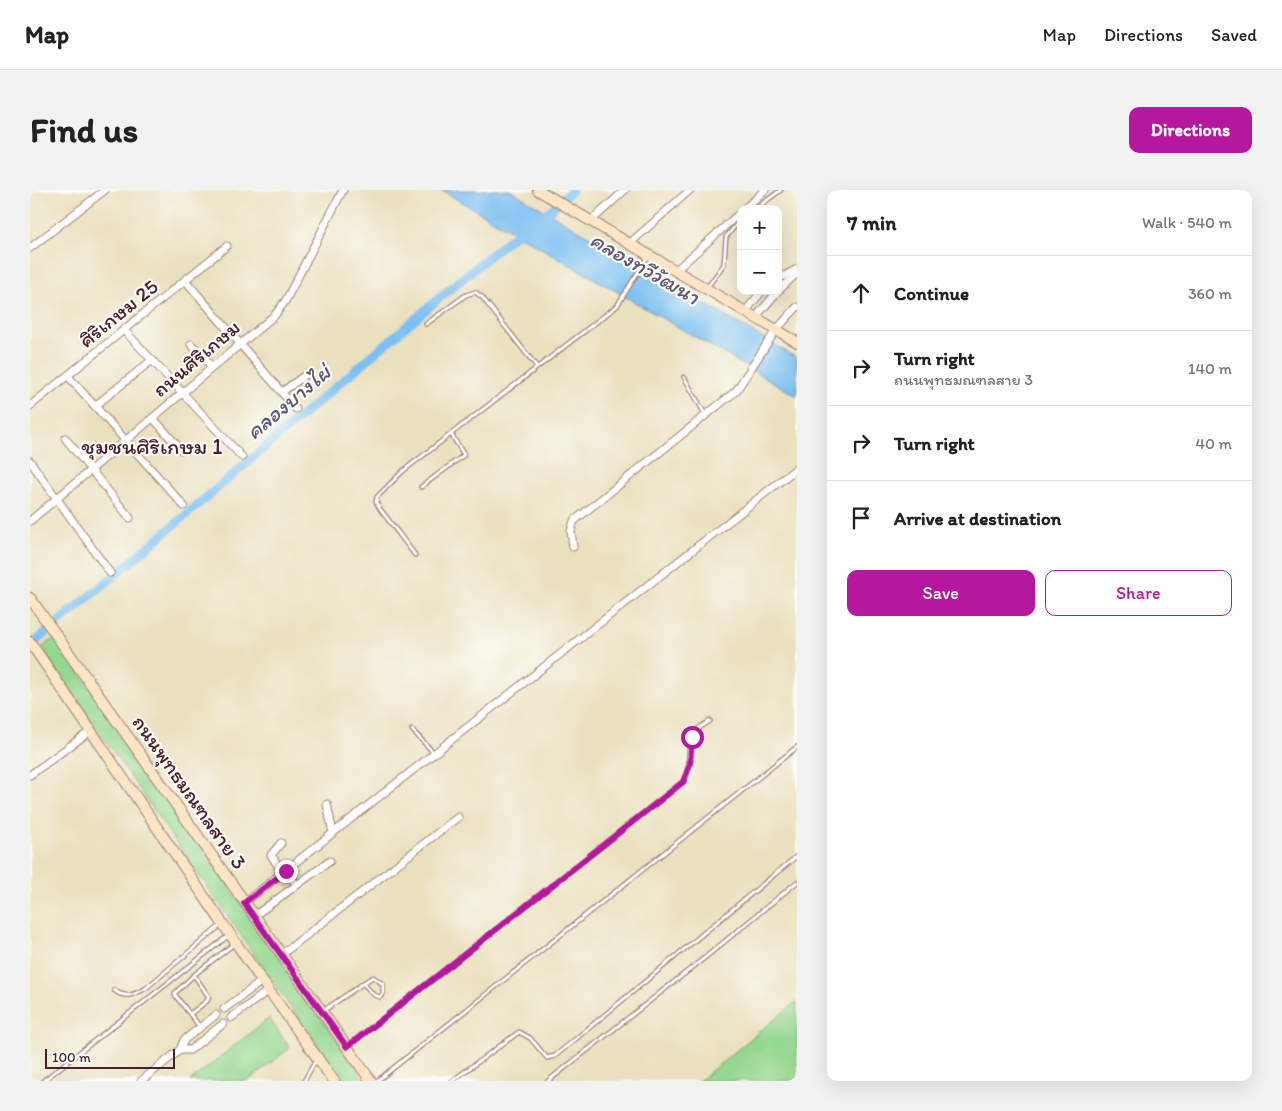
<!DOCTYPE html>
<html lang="en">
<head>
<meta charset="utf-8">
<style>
  body { margin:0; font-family:Itim,"Playpen Sans Thai",sans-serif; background:#f2f2f2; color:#222 }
  .controls { position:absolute; right:15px; top:15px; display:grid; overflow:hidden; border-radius:10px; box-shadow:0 5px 20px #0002 }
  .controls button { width:45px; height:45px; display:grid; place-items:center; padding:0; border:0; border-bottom:1px solid #e0e0e0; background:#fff; color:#222; font:25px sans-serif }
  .scale { position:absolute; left:15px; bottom:12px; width:130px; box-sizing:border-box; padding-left:5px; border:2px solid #4a1f2b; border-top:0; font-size:14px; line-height:18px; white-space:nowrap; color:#4a1f2b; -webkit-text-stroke:4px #fdfcf7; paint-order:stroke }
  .stop { position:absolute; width:15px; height:15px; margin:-11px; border:4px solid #b5179e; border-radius:50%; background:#fff }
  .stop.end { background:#b5179e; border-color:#fff; box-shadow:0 1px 5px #0008 }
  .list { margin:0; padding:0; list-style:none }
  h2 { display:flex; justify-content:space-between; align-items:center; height:65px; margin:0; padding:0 20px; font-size:21px }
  h2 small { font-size:16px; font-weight:400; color:#767676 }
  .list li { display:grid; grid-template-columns:32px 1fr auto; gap:15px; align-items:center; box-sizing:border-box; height:75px; padding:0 20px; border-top:1px solid #e0e0e0 }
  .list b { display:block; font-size:19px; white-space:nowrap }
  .list p { margin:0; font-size:16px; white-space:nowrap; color:#767676 }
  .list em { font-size:16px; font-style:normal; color:#767676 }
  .actions { display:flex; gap:10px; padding:15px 20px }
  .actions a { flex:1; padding:11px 0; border:1px solid #b5179e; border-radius:10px; text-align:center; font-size:18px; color:#b5179e }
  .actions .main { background:#b5179e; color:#fff }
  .icon { flex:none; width:28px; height:28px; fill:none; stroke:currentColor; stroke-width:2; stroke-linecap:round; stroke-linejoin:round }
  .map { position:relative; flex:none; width:767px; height:891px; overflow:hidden; border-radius:10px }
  header { display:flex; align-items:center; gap:30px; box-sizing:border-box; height:70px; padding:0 25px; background:#fff; border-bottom:1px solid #e0e0e0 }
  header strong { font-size:24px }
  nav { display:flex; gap:28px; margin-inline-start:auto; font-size:18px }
  .intro { display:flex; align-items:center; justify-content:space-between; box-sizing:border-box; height:120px; padding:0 30px }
  h1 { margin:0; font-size:35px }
  .button { padding:12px 22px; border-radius:10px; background:#b5179e; color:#fff; font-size:18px; font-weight:700 }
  main { display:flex; gap:30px; padding:0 30px }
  aside { flex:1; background:#fff; border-radius:10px; box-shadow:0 5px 20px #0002 }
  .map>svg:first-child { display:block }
  .green { fill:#94d78f; stroke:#6f7b5d }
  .water { fill:#7abff1; stroke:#626f8e }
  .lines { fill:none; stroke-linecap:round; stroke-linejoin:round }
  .canal { stroke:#7abff1; stroke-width:9 }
  .service-casing { stroke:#9a8075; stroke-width:5.5 }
  .minor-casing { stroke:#9a8075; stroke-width:9 }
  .secondary-casing { stroke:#9a8075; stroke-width:12 }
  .service { stroke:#fff; stroke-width:3 }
  .minor { stroke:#fff; stroke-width:7 }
  .secondary { stroke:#fde5c5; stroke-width:10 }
  .route { stroke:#b5179e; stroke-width:6 }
  .labels { text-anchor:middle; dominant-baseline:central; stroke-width:4.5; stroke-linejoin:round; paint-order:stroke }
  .street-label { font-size:21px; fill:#4a1f2b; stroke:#fdfcf7 }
  .water-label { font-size:22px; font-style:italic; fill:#5b5770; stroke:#fdfcf7 }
  .neighbourhood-label { font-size:22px; fill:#4a1f2b; stroke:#fdfcf7 }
</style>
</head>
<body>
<header>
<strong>Map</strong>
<nav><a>Map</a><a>Directions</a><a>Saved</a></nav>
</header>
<div class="intro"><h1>Find us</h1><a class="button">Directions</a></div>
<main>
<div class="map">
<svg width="767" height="891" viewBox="0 0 767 891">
  <rect width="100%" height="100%" fill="#fdfcf7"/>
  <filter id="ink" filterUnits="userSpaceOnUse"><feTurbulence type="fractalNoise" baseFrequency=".02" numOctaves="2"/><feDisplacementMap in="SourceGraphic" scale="10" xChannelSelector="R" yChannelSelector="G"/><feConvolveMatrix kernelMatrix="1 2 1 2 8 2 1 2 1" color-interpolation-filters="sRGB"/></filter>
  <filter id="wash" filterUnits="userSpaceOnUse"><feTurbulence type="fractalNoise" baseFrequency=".0096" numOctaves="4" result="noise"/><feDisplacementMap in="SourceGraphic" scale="20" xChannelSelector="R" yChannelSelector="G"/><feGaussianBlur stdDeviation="1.12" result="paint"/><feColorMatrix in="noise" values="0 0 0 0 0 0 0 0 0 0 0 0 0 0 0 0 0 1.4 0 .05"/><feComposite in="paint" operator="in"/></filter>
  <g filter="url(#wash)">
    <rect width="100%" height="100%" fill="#eae1bf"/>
    <g class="green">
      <polygon points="25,448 335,891 312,891 11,458"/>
      <polygon points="767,811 767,891 669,891"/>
      <polygon points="239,828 260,858 218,891 160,891"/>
    </g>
    <polygon class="water" points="411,0 480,0 767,168 767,206"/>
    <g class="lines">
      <g class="canal">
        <polyline points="509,30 542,0"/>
        <path d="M0,456c163,-134 320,-274 482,-409l14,-8"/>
      </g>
    </g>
  </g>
  <g filter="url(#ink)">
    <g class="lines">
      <defs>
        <g id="service">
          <polyline points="725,19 751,0"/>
          <polyline points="677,98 694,74 696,47 711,29"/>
          <polyline points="396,134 436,105 445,102 452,107 507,177"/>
          <polyline points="654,187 676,226"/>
          <polyline points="391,297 434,265 421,244"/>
          <polyline points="385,365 350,319 346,312 347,307 373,281 587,116 618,66"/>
          <polyline points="382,540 404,563"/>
          <polyline points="164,785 205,753"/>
          <path d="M84,800c11,9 19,5 31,-1l76,-64"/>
          <polyline points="293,821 338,790 343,787 353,794 353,804 350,807 344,805 333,793"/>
          <polyline points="160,824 177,811 179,807 164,785 145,803 145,805 170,837"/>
          <path d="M319,855l334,-263c11,-15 1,-35 11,-49 4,-5 11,-9 16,-12"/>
          <polyline points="13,891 198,746"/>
          <polyline points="274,891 286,870"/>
          <polyline points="347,891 767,557"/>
          <polyline points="422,891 489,842 500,848 517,868 525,866 767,666"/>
          <polyline points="518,891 677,766 767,692"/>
        </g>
        <g id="minor">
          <polyline points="714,19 735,0"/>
          <polyline points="561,31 595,0"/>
          <polyline points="599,54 660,0"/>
          <polyline points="0,58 75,0"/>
          <polyline points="645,81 711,22"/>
          <polyline points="748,89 767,79"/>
          <polyline points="155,90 266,219"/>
          <polyline points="748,101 767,83"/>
          <polyline points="715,122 732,101"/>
          <polyline points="725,128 748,101"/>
          <polyline points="94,140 212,267"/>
          <polyline points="161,154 182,177"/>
          <polyline points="38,186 154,316"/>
          <polyline points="252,202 278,183"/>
          <polyline points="0,216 197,56"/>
          <polyline points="65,216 122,170"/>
          <polyline points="123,228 151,260"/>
          <polyline points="35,248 100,328"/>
          <polyline points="0,271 80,383"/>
          <polyline points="0,331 245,125 256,110 313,0"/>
          <polyline points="543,357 541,341 544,331 706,201 746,140 767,117"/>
          <polyline points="0,585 62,540"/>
          <polyline points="297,614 303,643"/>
          <polyline points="251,653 241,665 253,683"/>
          <polyline points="256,681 267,695"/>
          <polyline points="214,713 767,278"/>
          <polyline points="224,726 300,671"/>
          <polyline points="251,765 428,627"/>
          <polyline points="194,819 232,791"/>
          <polyline points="201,828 239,800"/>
          <polyline points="150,860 160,860 193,834"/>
          <polyline points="111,891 150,860 154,850 186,825"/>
        </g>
        <g id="secondary">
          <polyline points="508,0 767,152"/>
          <polyline points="0,408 341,891"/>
          <polyline points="0,452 232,791 304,891"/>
        </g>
      </defs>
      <use href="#service" class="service-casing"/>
      <use href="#minor" class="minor-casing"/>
      <use href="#secondary" class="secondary-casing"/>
      <use href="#service" class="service"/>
      <use href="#minor" class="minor"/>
      <use href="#secondary" class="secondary"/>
    </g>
  </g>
  <g class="lines" filter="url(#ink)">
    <polyline class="route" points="256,681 214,713 317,857 653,592 660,574 662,547"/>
  </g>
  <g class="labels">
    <g class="street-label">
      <text transform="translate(88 123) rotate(-39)">ศิริเกษม 25</text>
      <text transform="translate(166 168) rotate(-40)">ถนนศิริเกษม</text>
      <text transform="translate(160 602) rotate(55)">ถนนพุทธมณฑลสาย 3</text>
    </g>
    <g class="water-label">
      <text transform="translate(615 78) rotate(30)">คลองทวีวัฒนา</text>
      <text transform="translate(258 212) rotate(-40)">คลองบางไผ่</text>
    </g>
    <g class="neighbourhood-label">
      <text x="122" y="256">ชุมชนศิริเกษม 1</text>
    </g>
  </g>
</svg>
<div class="controls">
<button>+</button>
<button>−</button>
</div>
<div class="scale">100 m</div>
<div class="stop" style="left:662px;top:547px"></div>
<div class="stop end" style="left:256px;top:681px"></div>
</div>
<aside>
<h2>7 min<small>Walk · 540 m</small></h2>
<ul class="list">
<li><svg class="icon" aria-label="ahead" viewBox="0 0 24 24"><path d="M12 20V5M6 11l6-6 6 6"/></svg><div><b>Continue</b></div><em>360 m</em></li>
<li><svg class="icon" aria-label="right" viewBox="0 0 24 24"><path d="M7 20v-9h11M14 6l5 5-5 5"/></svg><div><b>Turn right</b><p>ถนนพุทธมณฑลสาย 3</p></div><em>140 m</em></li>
<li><svg class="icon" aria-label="right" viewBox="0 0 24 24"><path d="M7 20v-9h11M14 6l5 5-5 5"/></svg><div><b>Turn right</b></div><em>40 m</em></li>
<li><svg class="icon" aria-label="arrive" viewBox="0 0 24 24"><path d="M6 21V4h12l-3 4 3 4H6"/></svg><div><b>Arrive at destination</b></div></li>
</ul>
<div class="actions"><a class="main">Save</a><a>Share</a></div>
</aside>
</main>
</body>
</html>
